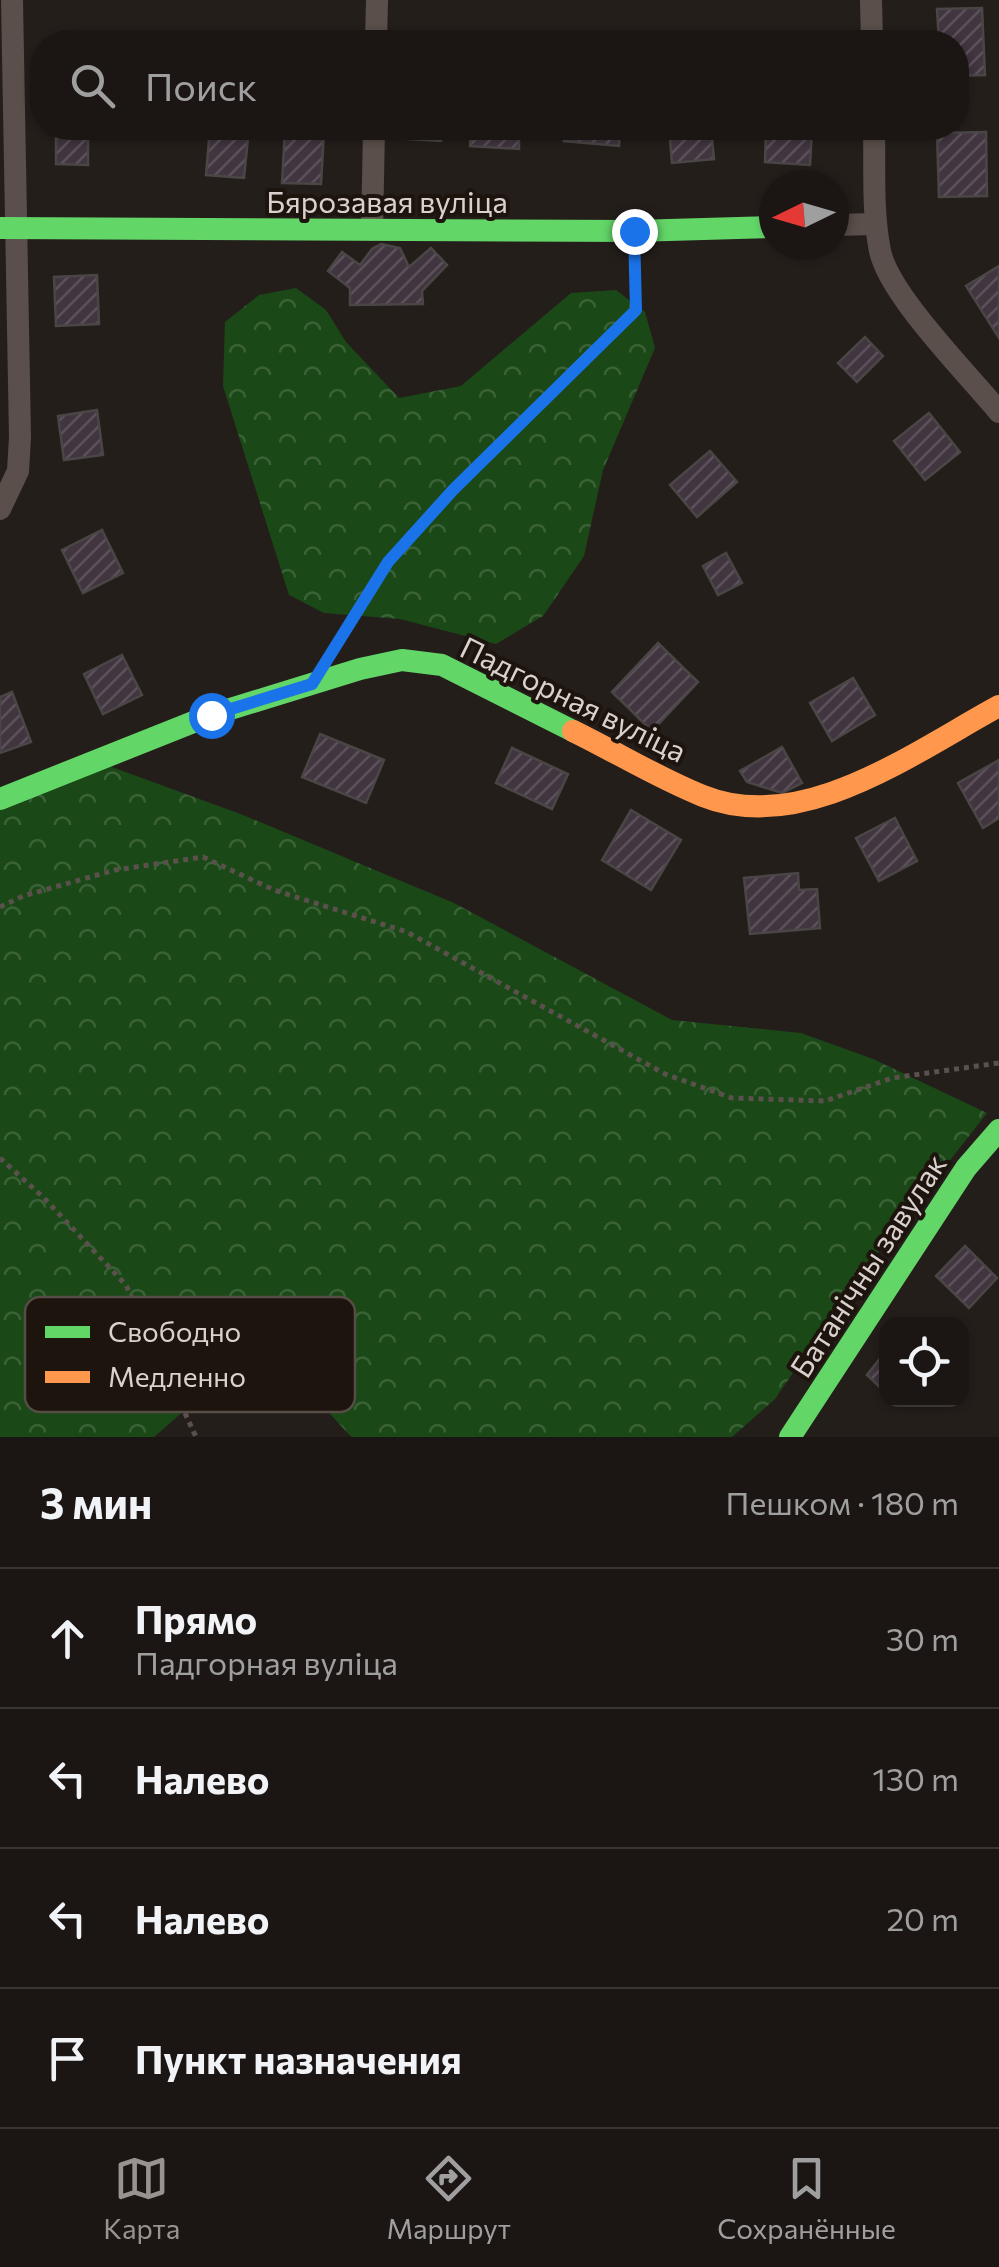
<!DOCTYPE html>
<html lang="ru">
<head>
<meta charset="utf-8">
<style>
  body { margin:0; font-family:Commissioner,sans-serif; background:#241f1d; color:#f1f3f6 }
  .controls { position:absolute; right:30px; bottom:30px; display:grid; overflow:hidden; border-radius:20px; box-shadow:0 2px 8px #0004 }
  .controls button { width:90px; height:90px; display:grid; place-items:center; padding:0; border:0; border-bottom:2px solid #393534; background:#1b1614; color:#f1f3f6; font:50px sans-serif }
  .compass { position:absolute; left:759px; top:170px; width:90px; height:90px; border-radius:50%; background:#1b1614; box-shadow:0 2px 8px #0004; rotate:265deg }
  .stop { position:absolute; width:30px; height:30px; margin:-22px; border:8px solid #1a73e8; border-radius:50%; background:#fff }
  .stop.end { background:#1a73e8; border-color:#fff; box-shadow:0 2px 10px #0008 }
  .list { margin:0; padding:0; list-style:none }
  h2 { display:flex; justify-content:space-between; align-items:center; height:130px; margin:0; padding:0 40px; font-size:42px }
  h2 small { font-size:32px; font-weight:400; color:#a09fa0 }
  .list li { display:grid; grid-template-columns:65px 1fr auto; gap:30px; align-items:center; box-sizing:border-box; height:140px; padding:0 40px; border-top:2px solid #393534 }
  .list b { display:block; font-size:38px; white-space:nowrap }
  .list p { margin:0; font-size:32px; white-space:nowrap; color:#a09fa0 }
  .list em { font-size:32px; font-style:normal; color:#a09fa0 }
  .icon { flex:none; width:55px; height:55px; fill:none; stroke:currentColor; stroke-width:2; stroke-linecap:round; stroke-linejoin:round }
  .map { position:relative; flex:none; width:999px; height:1437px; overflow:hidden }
  .search { position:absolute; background:#1b1614; box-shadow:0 2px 8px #0004; left:30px; right:30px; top:30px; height:110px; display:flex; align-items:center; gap:25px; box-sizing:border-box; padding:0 35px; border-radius:40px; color:#a09fa0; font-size:38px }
  .sheet { height:690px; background:#1b1614 }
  nav { display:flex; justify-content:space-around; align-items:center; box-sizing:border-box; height:140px; border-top:2px solid #393534; background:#1b1614; font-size:28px; color:#a09fa0 }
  nav a { display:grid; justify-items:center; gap:5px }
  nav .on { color:#9a928f }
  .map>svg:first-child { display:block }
  .forest { fill:url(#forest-crowns) }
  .building { fill:url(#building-hatch); stroke:#4a4646; stroke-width:2.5 }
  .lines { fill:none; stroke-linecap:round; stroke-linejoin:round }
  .path { stroke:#5a514d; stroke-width:5; stroke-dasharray:5 5; stroke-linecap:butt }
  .street { stroke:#5a4f4a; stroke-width:22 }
  .fast { stroke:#63d668; stroke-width:22 }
  .slow { stroke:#ff974d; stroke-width:22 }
  .route { stroke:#1a73e8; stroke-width:12 }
  .labels { text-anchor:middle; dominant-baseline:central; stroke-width:8; stroke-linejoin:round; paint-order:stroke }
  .street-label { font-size:30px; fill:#d9d1cd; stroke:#1e140e }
  .key { fill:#1e140e; stroke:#564d47; stroke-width:2.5 }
  .key-label { font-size:28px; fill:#d9d1cd }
</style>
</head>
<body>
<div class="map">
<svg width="999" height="1437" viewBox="0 0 999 1437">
  <defs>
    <pattern id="forest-crowns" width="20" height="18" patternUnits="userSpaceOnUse" patternTransform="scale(2.5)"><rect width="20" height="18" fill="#1a4816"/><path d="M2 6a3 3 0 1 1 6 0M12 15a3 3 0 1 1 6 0" fill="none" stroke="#3b6137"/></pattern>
    <pattern id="building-hatch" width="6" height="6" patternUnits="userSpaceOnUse" patternTransform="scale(2.5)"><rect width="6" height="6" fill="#413540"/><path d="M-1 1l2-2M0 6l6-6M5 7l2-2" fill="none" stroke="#5c515a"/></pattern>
  </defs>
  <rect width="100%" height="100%" fill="#241e1b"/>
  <g class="forest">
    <polygon points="296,288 326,310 346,342 399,398 461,386 571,293 616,290 645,312 655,348 603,470 584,556 543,616 496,644 400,619 324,613 289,595 223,386 225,322 259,295"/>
    <path d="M101,763l142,52 211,88 218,117 129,13 72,26 114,54 -129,165 -83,121 -43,38h-380c-19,-17 -52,-64 -73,-71 -42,-14 -95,47 -125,71h-154v-638z"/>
  </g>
  <g class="building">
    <polygon points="982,8 985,75 956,76 956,42 939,42 937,9"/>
    <polygon points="56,128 88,128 88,165 56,164"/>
    <polygon points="210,128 249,128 244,178 206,175"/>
    <polygon points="395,128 442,128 441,141 394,138"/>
    <polygon points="471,128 519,128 519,149 470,146"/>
    <polygon points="565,128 620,128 619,146 564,141"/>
    <polygon points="669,128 711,128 714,159 672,163"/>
    <polygon points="766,128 812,128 810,165 765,162"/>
    <polygon points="285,130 324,132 321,184 282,183"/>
    <polygon points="986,132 987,196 939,197 937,133"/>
    <polygon points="381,244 400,248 409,267 431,248 447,265 422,291 423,304 350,305 350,288 328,271 342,252 360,265 372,249"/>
    <polygon points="999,266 999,338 966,286"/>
    <polygon points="97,275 99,324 56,326 54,277"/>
    <polygon points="865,337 883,356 857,382 838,363"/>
    <polygon points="97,410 103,455 64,460 58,416"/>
    <polygon points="929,413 960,452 925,480 894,441"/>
    <polygon points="710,451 737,482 697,517 670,485"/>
    <polygon points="102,530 123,573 83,593 62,550"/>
    <polygon points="726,553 742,583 718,595 703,566"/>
    <polygon points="658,643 698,682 652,731 612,692"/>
    <polygon points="122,655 142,695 103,714 84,674"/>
    <polygon points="853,678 875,715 832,741 810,703"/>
    <polygon points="12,692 31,742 0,753 0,697"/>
    <polygon points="320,734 384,760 366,803 302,777"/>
    <polygon points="782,747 802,783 782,793 747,782 740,771"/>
    <polygon points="512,748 568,774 552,809 496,783"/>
    <polygon points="999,760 999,818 983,828 958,783"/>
    <polygon points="631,810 681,840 651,890 602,860"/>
    <polygon points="895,818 917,861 879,881 856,838"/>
    <polygon points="798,873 799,890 817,889 820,928 750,934 744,878"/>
    <polygon points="965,1246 997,1278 969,1308 936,1276"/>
    <polygon points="886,1351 886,1393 867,1375"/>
  </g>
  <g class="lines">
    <g class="path">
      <polyline points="336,646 388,562 453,490 635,311 634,259"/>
      <polyline points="0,907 23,896 115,870 203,857 274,890 407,932 665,1074 732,1098 825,1101 892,1078 999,1063"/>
      <polyline points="0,1158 44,1198 126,1285 196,1437"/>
    </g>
    <g class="street">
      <polyline points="871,0 872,42"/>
      <polyline points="376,42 377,0"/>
      <path d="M874,128c1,40 -2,83 6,123 9,44 88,123 119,161"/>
      <polyline points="834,225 876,224"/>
      <polyline points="372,230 374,128"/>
      <polyline points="0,509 18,471 20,437 12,0"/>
    </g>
    <g class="fast">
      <polyline points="0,228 634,231 774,227"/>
      <polyline points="0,799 211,715 360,669 402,660 442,665 573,731"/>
      <polyline points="790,1437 966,1168 999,1130"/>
    </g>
    <path class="slow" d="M573,731c43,21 85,47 130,65 99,40 211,-44 296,-90"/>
  </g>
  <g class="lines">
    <polyline class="route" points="211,715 312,684 388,562 453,490 636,310 634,231"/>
  </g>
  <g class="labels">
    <g class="street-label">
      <text x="387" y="200">Бярозавая вуліца</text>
      <text transform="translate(574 698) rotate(26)">Падгорная вуліца</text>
      <text transform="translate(867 1265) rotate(-57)">Батанічны завулак</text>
    </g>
  </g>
  <rect x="25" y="1297" width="330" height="115" rx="15" class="key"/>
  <rect x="45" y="1326" width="45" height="12" fill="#63d668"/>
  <rect x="45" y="1371" width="45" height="12" fill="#ff974d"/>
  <g class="key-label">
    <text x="108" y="1342">Свободно</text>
    <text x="108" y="1387">Медленно</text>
  </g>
</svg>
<div class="controls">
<button><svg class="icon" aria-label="locate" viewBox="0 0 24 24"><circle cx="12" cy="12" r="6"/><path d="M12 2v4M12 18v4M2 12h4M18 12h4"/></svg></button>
</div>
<svg class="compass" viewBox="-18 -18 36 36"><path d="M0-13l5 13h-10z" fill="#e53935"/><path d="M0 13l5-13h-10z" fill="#a09fa0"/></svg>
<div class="stop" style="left:211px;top:715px"></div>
<div class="stop end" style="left:634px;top:231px"></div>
<div class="search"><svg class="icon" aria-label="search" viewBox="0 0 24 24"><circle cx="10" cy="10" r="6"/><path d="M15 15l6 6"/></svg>Поиск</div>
</div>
<section class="sheet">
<h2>3 мин<small>Пешком · 180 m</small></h2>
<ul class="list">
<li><svg class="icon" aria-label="ahead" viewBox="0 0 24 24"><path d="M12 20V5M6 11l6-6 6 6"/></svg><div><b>Прямо</b><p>Падгорная вуліца</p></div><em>30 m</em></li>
<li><svg class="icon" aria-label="left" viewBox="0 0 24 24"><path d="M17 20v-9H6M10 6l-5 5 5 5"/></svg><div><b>Налево</b></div><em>130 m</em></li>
<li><svg class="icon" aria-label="left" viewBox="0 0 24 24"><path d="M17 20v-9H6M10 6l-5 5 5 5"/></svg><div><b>Налево</b></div><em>20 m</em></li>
<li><svg class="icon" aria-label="arrive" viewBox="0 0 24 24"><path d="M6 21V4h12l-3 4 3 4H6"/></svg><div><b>Пункт назначения</b></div></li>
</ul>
</section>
<nav>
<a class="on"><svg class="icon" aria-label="map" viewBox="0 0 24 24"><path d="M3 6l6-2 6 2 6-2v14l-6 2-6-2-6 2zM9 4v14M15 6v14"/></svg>Карта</a>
<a><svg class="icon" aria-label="directions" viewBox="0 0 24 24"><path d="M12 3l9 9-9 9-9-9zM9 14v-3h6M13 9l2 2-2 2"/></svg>Маршрут</a>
<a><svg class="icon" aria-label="saved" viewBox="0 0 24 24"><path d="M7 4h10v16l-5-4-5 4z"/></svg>Сохранённые</a>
</nav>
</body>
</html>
